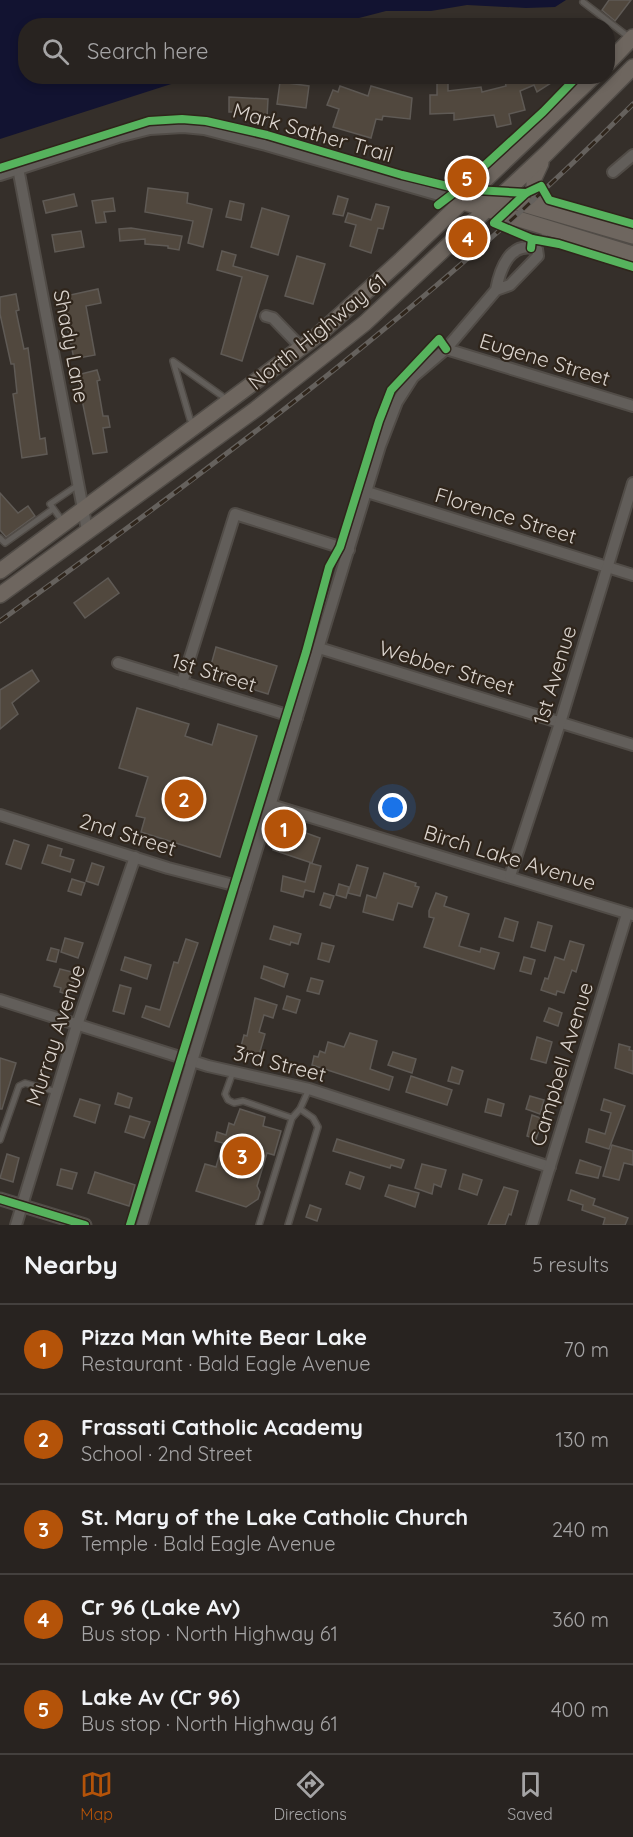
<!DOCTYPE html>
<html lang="en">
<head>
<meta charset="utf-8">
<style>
  body { margin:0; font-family:Quicksand,sans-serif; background:#342f2d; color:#f1f3f6 }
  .you { position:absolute; left:393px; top:808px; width:21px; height:21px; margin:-15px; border:4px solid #fff; border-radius:50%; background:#1a73e8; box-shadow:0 0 0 9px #1a73e833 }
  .badge { display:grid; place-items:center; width:39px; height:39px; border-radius:50%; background:#b45309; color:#fff; font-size:20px; font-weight:700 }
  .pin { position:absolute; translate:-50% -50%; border:3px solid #fff; box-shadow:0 2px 6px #0006 }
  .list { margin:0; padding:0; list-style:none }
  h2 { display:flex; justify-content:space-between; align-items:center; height:78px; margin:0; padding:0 24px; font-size:26px }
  h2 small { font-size:20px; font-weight:400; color:#a5a4a5 }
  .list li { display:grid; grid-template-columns:39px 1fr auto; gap:18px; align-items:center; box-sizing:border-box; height:90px; padding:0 24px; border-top:2px solid #44403e }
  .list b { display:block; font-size:22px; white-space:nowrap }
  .list p { margin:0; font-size:20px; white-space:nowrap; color:#a5a4a5 }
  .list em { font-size:20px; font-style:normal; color:#a5a4a5 }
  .icon { flex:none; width:33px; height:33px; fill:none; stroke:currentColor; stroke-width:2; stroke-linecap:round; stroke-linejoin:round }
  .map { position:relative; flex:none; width:633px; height:1225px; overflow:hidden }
  .search { position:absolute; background:#282320; box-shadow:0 3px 9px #0003; left:18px; right:18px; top:18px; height:66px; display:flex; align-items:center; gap:15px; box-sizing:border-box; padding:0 21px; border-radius:24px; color:#a5a4a5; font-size:22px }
  .sheet { height:528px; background:#282320 }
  nav { display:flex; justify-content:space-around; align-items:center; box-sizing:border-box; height:84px; border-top:2px solid #44403e; background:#282320; font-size:16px; color:#a5a4a5 }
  nav a { display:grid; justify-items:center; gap:3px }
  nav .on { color:#b45309 }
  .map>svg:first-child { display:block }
  .water { fill:#121331 }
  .building { fill:#51483e; stroke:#5f5a55; stroke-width:1.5 }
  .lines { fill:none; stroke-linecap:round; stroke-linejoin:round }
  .service-casing { stroke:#514c47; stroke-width:8 }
  .minor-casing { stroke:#514c47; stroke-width:14 }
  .tertiary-casing { stroke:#514c47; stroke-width:15 }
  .primary-casing { stroke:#514c47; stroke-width:18 }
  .service { stroke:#625e5a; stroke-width:5 }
  .minor { stroke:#625e5a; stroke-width:10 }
  .tertiary { stroke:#625e5a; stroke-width:12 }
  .primary { stroke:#6e665f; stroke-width:15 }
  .rail-casing { stroke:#65615d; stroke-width:5 }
  .rail { stroke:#2f251b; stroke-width:3; stroke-dasharray:9; stroke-linecap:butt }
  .cycleway-casing { stroke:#2f251b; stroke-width:11 }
  .cycleway { stroke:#56b35d; stroke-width:8 }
  .labels { text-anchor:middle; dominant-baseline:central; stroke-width:4.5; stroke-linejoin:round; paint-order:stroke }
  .street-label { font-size:21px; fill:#dad3cd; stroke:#2f251b }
</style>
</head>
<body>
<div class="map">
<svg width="633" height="1225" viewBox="0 0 633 1225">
  <rect width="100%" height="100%" fill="#352f2a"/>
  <polygon class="water" points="0,0 566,0 555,7 526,8 467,5 431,11 386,11 332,25 26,26 26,76 193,77 0,139"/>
  <g class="building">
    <polygon points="609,0 631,0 615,21 602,10"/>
    <polygon points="525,76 562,76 537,92 534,85 520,91 525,110 509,114 511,124 497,127 494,115 454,120 454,113 430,114 430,95 437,95 437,83 448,82 448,91 481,87 482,92 506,86 505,81"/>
    <polygon points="280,82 309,86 306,108 277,104"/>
    <polygon points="340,86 368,96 371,86 412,98 410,119 383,116 382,120 376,119 371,138 333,127 339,109 327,105 333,90 338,92"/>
    <polygon points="229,97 268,99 267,118 245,117 245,112 229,112"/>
    <polygon points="148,188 188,193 187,203 212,209 203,247 188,243 193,221 145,212"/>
    <polygon points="74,194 77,206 46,213 43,201"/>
    <polygon points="338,196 348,199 343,216 333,214"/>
    <polygon points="113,198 115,211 104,212 106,222 96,223 92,201"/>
    <polygon points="230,201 244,204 241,220 226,217"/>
    <polygon points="376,204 389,207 383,229 378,228 371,253 350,246 356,225 345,222 348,213 371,220"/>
    <polygon points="262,208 289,216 278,255 251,247"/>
    <polygon points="131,228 182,236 179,250 168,248 168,246 145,244 145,239 120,241 119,229"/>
    <polygon points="81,231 84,247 55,252 52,235"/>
    <polygon points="222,251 236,255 233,266 268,276 242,361 221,354 242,277 217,270"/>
    <polygon points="297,256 325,264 313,304 285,296"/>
    <polygon points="98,289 101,303 86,306 95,355 74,359 61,297"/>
    <polygon points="16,294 19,310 16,311 24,349 28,348 40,439 45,438 47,454 22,458 13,394 17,393 14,364 11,364 0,314 0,297"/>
    <polygon points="97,370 100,380 97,381 103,416 108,416 110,427 103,428 107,452 93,454 77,375"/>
    <polygon points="0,493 18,513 28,506 35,516 6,537 0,530"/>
    <polygon points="108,578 119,593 85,618 74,603"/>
    <polygon points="216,647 277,666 268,694 208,676"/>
    <polygon points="32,670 39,681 12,703 18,714 0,729 0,690"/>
    <polygon points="137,708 189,724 185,736 212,745 218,724 257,736 220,857 141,832 145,818 136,816 148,777 119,768"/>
    <polygon points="281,824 320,838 312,863 273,850"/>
    <polygon points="14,840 29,845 21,869 6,864"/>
    <polygon points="48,845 62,849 60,856 74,860 70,872 42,863"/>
    <polygon points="92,863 104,867 98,885 86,881"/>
    <polygon points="310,863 321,866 314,892 305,890 303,897 281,891 283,876 305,882"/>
    <polygon points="357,865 368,868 360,896 348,893"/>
    <polygon points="384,873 416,883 415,886 419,887 412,907 398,903 393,920 363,912 367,895 376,898"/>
    <polygon points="72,879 85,883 81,895 68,891"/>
    <polygon points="339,884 349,887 346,898 336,895"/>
    <polygon points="324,893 334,896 330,908 320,905"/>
    <polygon points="436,893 447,897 444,906 469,914 459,946 480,952 481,948 499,953 494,969 424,947 434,918 429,917 429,911"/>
    <polygon points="505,918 518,922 513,941 499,937"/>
    <polygon points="538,922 552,926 545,951 531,947"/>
    <polygon points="274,926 301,934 298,944 291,942 290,945 270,939"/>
    <polygon points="65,938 83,943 78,958 61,952"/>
    <polygon points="186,939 198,943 169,1027 142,1017 146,1006 160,1010 174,962 178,963"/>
    <polygon points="570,941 584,945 576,972 572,970 564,993 557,991 556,995 541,990 545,978 548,979 555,957 564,960"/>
    <polygon points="322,943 334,946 329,962 318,959"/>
    <polygon points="51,948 59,950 56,962 47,960"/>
    <polygon points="125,957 151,965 147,979 121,970"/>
    <polygon points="524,957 535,960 531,974 520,971"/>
    <polygon points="264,966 288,974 284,987 261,978"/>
    <polygon points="60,969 76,973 69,995 60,992 61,988 54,986"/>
    <polygon points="311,978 323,981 319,994 307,991"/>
    <polygon points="120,985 131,988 124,1014 113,1011"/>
    <polygon points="287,996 300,1000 296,1013 283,1009"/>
    <polygon points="255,998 277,1005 273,1018 264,1015 259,1032 265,1034 259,1055 240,1050 244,1035 247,1036"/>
    <polygon points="549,1008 562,1013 558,1026 544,1021"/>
    <polygon points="350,1033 377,1041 370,1069 393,1077 389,1090 312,1065 314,1056 318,1057 320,1051 325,1053 328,1042 344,1047"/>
    <polygon points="537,1037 552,1042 546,1063 531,1059"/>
    <polygon points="619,1044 630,1047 629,1050 633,1051 633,1074 615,1068"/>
    <polygon points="393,1052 416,1059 412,1073 388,1065"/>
    <polygon points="0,1058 16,1063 2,1109 0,1109"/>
    <polygon points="452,1067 463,1071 459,1084 448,1081"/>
    <polygon points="411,1076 452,1090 447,1105 406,1092"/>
    <polygon points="118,1093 132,1098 129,1108 115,1104"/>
    <polygon points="530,1096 544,1100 540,1114 526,1109"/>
    <polygon points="80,1099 100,1105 95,1123 74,1116"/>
    <polygon points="488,1099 504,1104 501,1116 485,1112"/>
    <polygon points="604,1099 625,1106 609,1149 586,1142 589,1129 605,1134 611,1113 601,1110"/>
    <polygon points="240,1109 265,1117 263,1126 281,1131 274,1155 267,1153 257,1186 260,1192 258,1199 246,1207 196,1191 205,1164 216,1167 223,1143 215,1141 217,1132 226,1135 229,1123 234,1125"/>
    <polygon points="532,1115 543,1119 536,1139 527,1136"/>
    <polygon points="130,1116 150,1122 144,1138 125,1132"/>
    <polygon points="337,1139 404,1160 401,1168 391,1165 390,1168 333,1151"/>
    <polygon points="612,1145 633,1151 633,1165 624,1163 619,1180 603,1176"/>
    <polygon points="7,1154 19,1158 13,1182 0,1178"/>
    <polygon points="580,1160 601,1167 598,1178 576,1173"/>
    <polygon points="422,1164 446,1170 441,1187 434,1184 432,1194 415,1188"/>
    <polygon points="61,1169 77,1173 72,1189 57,1185"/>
    <polygon points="95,1172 135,1185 129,1206 88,1193"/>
    <polygon points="350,1172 364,1177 360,1189 346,1184"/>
    <polygon points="463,1174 482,1180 477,1195 459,1189"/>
    <polygon points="389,1185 419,1193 415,1207 385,1196"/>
    <polygon points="504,1187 518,1191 511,1215 509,1214 505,1225 488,1225"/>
    <polygon points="571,1190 595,1199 593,1205 628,1218 625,1225 603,1225 605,1218 582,1210 583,1205 568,1200"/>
    <polygon points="310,1205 321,1209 317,1221 306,1217"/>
  </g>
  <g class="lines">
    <defs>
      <g id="service">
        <polyline points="583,2 630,38"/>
        <polyline points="537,249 547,230"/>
        <polyline points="194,424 190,419 173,361 222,396 226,402"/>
        <polyline points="63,522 50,504 78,485"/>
        <polyline points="0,538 5,543 53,509"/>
        <polyline points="233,1072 225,1094 228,1100 234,1103 243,1101 292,1118"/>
        <polyline points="0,1140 19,1086 25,1083 57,1092"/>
        <polyline points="259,1225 292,1118 300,1109 309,1089"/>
        <polyline points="288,1225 318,1127 313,1118 300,1109"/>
      </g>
      <g id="minor">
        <polyline points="18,168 87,530"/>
        <polyline points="613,172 633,155"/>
        <polyline points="0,175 118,137 150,129 183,127 204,129 266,145 463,202"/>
        <polyline points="266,316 273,318 301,347"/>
        <polyline points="446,349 633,406"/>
        <polyline points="367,492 633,575"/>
        <polyline points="319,648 633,745"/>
        <polyline points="118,663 297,718"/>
        <polyline points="182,683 235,514 349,550"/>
        <polyline points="271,805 633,915"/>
        <polyline points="0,815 168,868 245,888"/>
        <polyline points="510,876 560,723 633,483"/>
        <polyline points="0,1000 208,1066 309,1089 550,1167"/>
        <polyline points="16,1225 77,1025 135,857"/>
        <path d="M142,1225l238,-779 17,-44 16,-25 33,-28 50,-59 14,-5 28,-29 -1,-7c-27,-9 -37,20 -41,41"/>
        <polyline points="532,1225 627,914"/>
      </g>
      <polyline id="tertiary" points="0,1199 85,1225"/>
      <g id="primary">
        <polyline points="608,63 633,37"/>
        <polyline points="541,163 534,178 534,189 552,211"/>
        <polyline points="473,193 516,202 633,236"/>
        <polyline points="463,202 633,254"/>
        <polyline points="0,571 318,335 401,260 594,76"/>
        <polyline points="0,595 256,409 365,323 547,153 633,67"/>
      </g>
    </defs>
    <use href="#service" class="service-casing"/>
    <use href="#minor" class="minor-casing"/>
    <use href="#tertiary" class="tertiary-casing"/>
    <use href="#primary" class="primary-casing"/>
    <use href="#service" class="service"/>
    <use href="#minor" class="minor"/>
    <use href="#tertiary" class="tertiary"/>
    <use href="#primary" class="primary"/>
    <defs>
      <path id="rail" d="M0,621c221,-160 441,-323 633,-517"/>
    </defs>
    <use href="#rail" class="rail-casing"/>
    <use href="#rail" class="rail"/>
    <defs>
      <g id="cycleway">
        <polyline points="0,168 149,121 182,119 206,121 267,135 402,175 459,189 543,112 578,76"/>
        <polyline points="438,205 459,189 526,193"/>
        <polyline points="532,239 494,223 526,193 541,186 549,200 633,224"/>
        <polyline points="531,248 532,239 559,244 633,267"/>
        <polyline points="0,1199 85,1225"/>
        <polyline points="130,1225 306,652 329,567 340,547 379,421 391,390 439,339 446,349"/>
      </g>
    </defs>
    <use href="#cycleway" class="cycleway-casing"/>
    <use href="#cycleway" class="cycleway"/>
  </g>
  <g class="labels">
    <g class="street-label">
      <text transform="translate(313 132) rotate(16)">Mark Sather Trail</text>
      <text transform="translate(317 331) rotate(-39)">North Highway 61</text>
      <text transform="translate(72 346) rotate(79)">Shady Lane</text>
      <text transform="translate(545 359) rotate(17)">Eugene Street</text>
      <text transform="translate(506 515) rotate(17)">Florence Street</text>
      <text transform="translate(447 667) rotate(17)">Webber Street</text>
      <text transform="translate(214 672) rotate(17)">1st Street</text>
      <text transform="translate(554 675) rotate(-73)">1st Avenue</text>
      <text transform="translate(128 834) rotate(17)">2nd Street</text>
      <text transform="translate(510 857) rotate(17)">Birch Lake Avenue</text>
      <text transform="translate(55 1035) rotate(-72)">Murray Avenue</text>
      <text transform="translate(280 1063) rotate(14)">3rd Street</text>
      <text transform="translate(561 1064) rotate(-73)">Campbell Avenue</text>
    </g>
  </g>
</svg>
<div class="you"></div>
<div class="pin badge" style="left:284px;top:829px">1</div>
<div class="pin badge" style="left:184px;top:799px">2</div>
<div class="pin badge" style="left:242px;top:1156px">3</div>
<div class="pin badge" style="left:468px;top:238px">4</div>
<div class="pin badge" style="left:467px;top:178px">5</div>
<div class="search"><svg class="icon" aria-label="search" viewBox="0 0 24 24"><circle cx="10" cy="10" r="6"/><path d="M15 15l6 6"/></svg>Search here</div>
</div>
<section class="sheet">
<h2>Nearby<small>5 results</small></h2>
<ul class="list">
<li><span class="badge">1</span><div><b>Pizza Man White Bear Lake</b><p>Restaurant · Bald Eagle Avenue</p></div><em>70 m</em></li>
<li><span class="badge">2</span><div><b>Frassati Catholic Academy</b><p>School · 2nd Street</p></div><em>130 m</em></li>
<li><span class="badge">3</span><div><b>St. Mary of the Lake Catholic Church</b><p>Temple · Bald Eagle Avenue</p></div><em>240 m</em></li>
<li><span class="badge">4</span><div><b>Cr 96 (Lake Av)</b><p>Bus stop · North Highway 61</p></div><em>360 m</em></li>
<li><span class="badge">5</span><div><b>Lake Av (Cr 96)</b><p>Bus stop · North Highway 61</p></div><em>400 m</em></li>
</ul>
</section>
<nav>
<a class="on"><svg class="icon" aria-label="map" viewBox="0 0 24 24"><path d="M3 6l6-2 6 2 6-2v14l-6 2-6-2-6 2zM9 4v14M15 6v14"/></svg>Map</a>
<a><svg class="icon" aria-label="directions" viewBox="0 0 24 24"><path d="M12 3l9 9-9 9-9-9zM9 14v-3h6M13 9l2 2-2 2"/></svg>Directions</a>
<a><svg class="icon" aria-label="saved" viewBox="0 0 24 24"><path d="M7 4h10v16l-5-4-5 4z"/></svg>Saved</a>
</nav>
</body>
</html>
